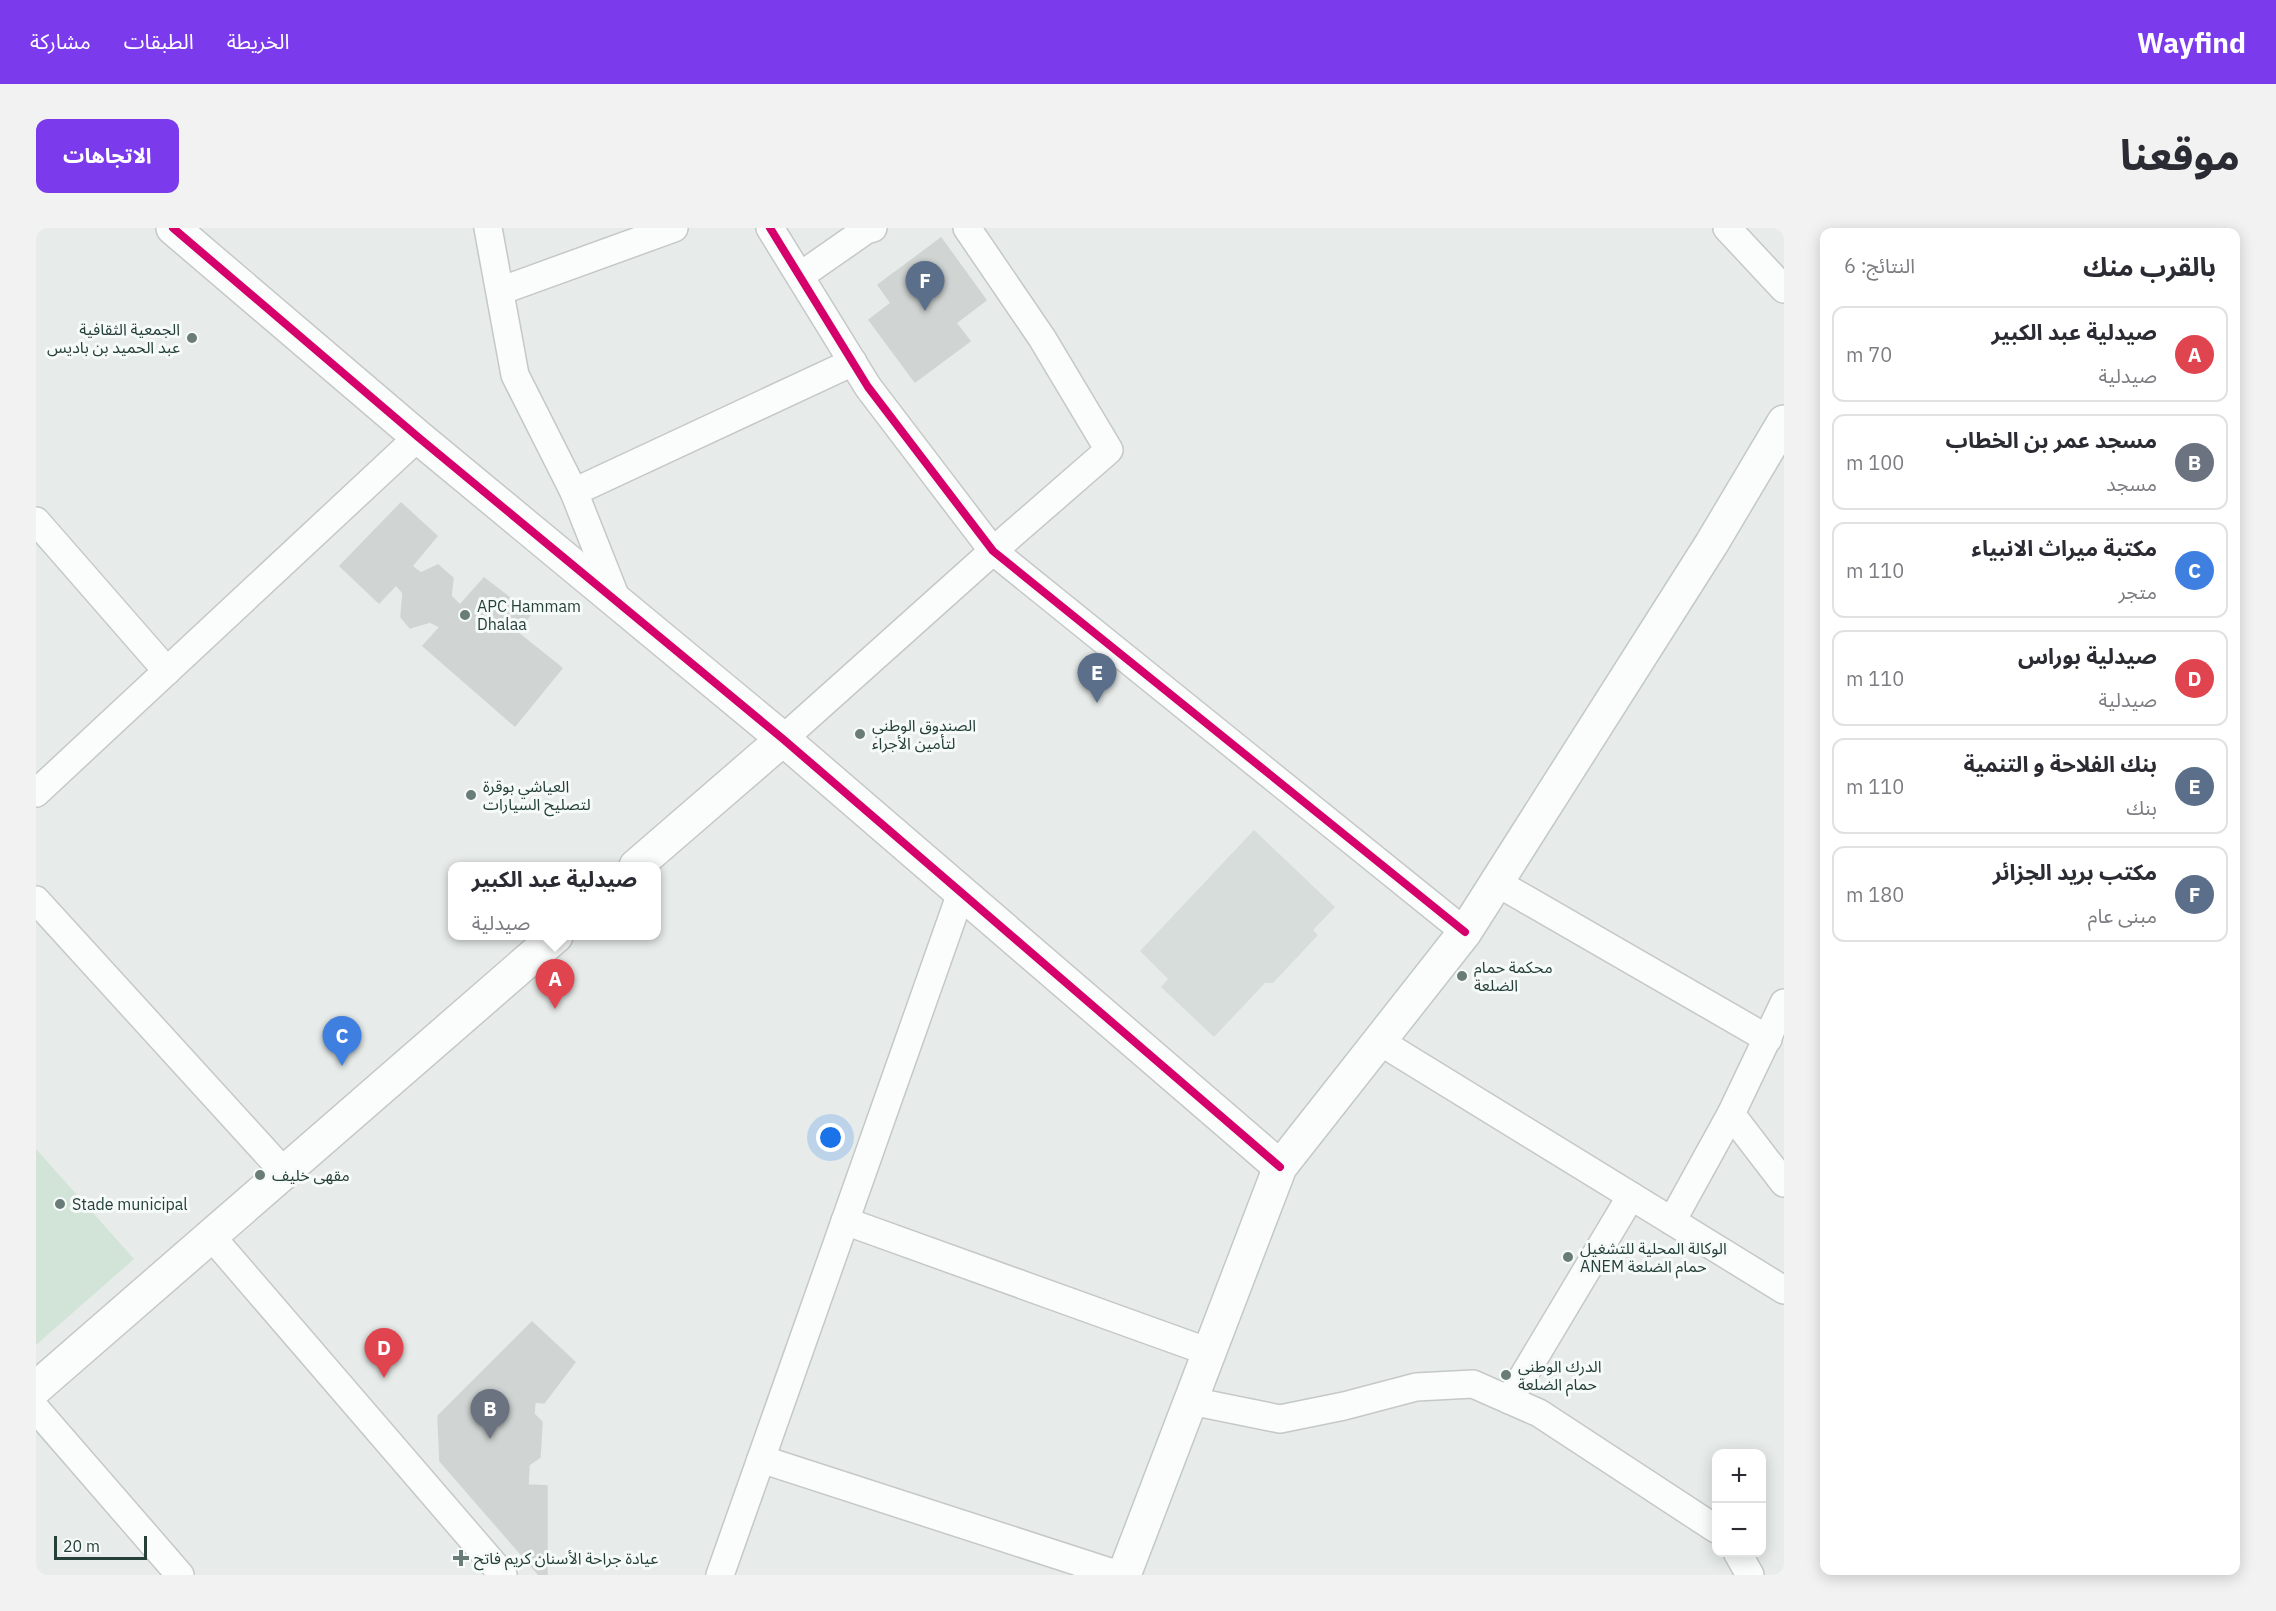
<!DOCTYPE html>
<html lang="ar">
<head>
<meta charset="utf-8">
<style>
  body { margin:0; font-family:"IBM Plex Sans","Noto Sans Arabic",sans-serif; background:#f2f2f3; color:#2b2b33; direction:rtl }
  .controls { position:absolute; right:18px; bottom:18px; display:grid; overflow:hidden; border-radius:12px; box-shadow:0 3px 15px #0003 }
  .controls button { width:54px; height:54px; display:grid; place-items:center; padding:0; border:0; border-bottom:2px solid #e1e1e2; background:#fff; color:#2b2b33; font:30px sans-serif }
  .scale { position:absolute; left:18px; bottom:15px; width:93px; box-sizing:border-box; padding-left:6px; border:3px solid #253f39; border-top:0; font-size:16px; line-height:21px; white-space:nowrap; color:#253f39; -webkit-text-stroke:4px #f6faf8; paint-order:stroke }
  .you { position:absolute; left:795px; top:910px; width:21px; height:21px; margin:-15px; border:4px solid #fff; border-radius:50%; background:#1a73e8; box-shadow:0 0 0 9px #1a73e833 }
  .badge { display:grid; place-items:center; width:39px; height:39px; border-radius:50%; background:#7c3aed; color:#fff; font-size:20px; font-weight:700 }
  .pin { position:absolute; translate:-50% -50px; filter:drop-shadow(0 2px 3px #0008) }
  .pin::after { content:''; position:absolute; top:32px; width:21px; height:18px; background:inherit; clip-path:polygon(0 0,100% 0,50% 100%) }
  .popup { position:absolute; left:412px; top:634px; width:213px; height:78px; box-sizing:border-box; display:grid; place-content:center; border-radius:12px; background:#fff; filter:drop-shadow(0 2px 4px #0005); font-size:20px; white-space:nowrap; color:#7c7c81 }
  .popup b { font-size:22px; color:#2b2b33 }
  .popup::after { content:''; position:absolute; left:50%; top:100%; margin-left:-12px; border:12px solid transparent; border-top-color:#fff }
  .list { margin:0; padding:0; list-style:none }
  h2 { display:flex; justify-content:space-between; align-items:center; height:78px; margin:0; padding:0 24px; font-size:26px }
  h2 small { font-size:20px; font-weight:400; color:#7c7c81 }
  .list li { display:grid; grid-template-columns:39px 1fr auto; gap:18px; align-items:center; box-sizing:border-box; height:96px; margin:0 12px 12px; padding:0 12px; border:2px solid #e1e1e2; border-radius:12px }
  .list b { display:block; font-size:22px; white-space:nowrap }
  .list p { margin:0; font-size:20px; white-space:nowrap; color:#7c7c81 }
  .list em { font-size:20px; font-style:normal; color:#7c7c81 }
  .map { position:relative; flex:none; width:1748px; height:1347px; overflow:hidden; direction:ltr; border-radius:12px }
  header { display:flex; align-items:center; gap:36px; box-sizing:border-box; height:84px; padding:0 30px; background:#7c3aed; color:#fff }
  header strong { font-size:28px }
  nav { display:flex; gap:33px; margin-inline-start:auto; font-size:21px }
  .intro { display:flex; align-items:center; justify-content:space-between; box-sizing:border-box; height:144px; padding:0 36px }
  h1 { margin:0; font-size:42px }
  .button { padding:15px 27px; border-radius:12px; background:#7c3aed; color:#fff; font-size:21px; font-weight:700 }
  main { display:flex; gap:36px; padding:0 36px }
  aside { flex:1; background:#fff; border-radius:12px; box-shadow:0 3px 15px #0003 }
  .map>svg:first-child { display:block }
  .built { fill:#d6ddda }
  .green { fill:#d2e4d8 }
  .building { fill:#d0d5d3; stroke:#d0d5d3; stroke-width:1.5 }
  .lines { fill:none; stroke-linecap:round; stroke-linejoin:round }
  .minor-casing { stroke:#c4c9c7; stroke-width:30 }
  .tertiary-casing { stroke:#c4c9c7; stroke-width:36 }
  .secondary-casing { stroke:#c3c9c7; stroke-width:36 }
  .minor { stroke:#fbfcfc; stroke-width:27 }
  .tertiary { stroke:#fbfcfc; stroke-width:33 }
  .secondary { stroke:#fbfcfc; stroke-width:33 }
  .cycleway-casing { stroke:#f6faf8; stroke-width:11 }
  .cycleway { stroke:#d6006c; stroke-width:8 }
  .poi-dot { fill:#697c77; stroke:#f6faf8; stroke-width:2 }
  .labels { text-anchor:middle; dominant-baseline:central; stroke-width:6; stroke-linejoin:round; paint-order:stroke }
  .poi-label { font-size:16px; fill:#253f39; stroke:#f6faf8; text-anchor:start }
</style>
</head>
<body>
<header>
<strong>Wayfind</strong>
<nav><a>الخريطة</a><a>الطبقات</a><a>مشاركة</a></nav>
</header>
<div class="intro"><h1>موقعنا</h1><a class="button">الاتجاهات</a></div>
<main>
<aside>
<h2>بالقرب منك<small>النتائج: 6</small></h2>
<ul class="list">
<li><span class="badge" style="background:#e0444e">A</span><div><b>صيدلية عبد الكبير</b><p>صيدلية</p></div><em>70 m</em></li>
<li><span class="badge" style="background:#6b7280">B</span><div><b>مسجد عمر بن الخطاب</b><p>مسجد</p></div><em>100 m</em></li>
<li><span class="badge" style="background:#3f7fe0">C</span><div><b>مكتبة ميراث الانبياء</b><p>متجر</p></div><em>110 m</em></li>
<li><span class="badge" style="background:#e0444e">D</span><div><b>صيدلية بوراس</b><p>صيدلية</p></div><em>110 m</em></li>
<li><span class="badge" style="background:#5c6f8a">E</span><div><b>بنك الفلاحة و التنمية</b><p>بنك</p></div><em>110 m</em></li>
<li><span class="badge" style="background:#5c6f8a">F</span><div><b>مكتب بريد الجزائر</b><p>مبنى عام</p></div><em>180 m</em></li>
</ul>
</aside>
<div class="map">
<svg width="1748" height="1347" viewBox="0 0 1748 1347">
  <rect width="100%" height="100%" fill="#e7ecea"/>
  <polygon class="built" points="1218,602 1299,679 1277,702 1282,707 1237,755 1229,755 1178,809 1125,759 1132,751 1104,723"/>
  <polygon class="green" points="0,921 98,1031 0,1117"/>
  <g class="building">
    <polygon points="905,10 950,72 920,95 934,113 879,154 833,92 855,75 842,57"/>
    <polygon points="365,275 401,308 376,338 385,345 402,337 417,350 415,368 424,377 448,350 495,386 481,404 526,440 479,498 387,418 404,399 394,394 374,400 365,389 367,365 360,357 343,375 304,338"/>
    <polygon points="496,1094 539,1134 508,1175 499,1174 498,1186 506,1194 504,1229 493,1237 492,1257 511,1258 511,1347 503,1347 404,1233 402,1188"/>
  </g>
  <g class="lines">
    <defs>
      <g id="minor">
        <polyline points="452,0 479,147 538,264 582,375"/>
        <polyline points="734,0 832,159 957,323 1429,704"/>
        <polyline points="1691,0 1748,61"/>
        <polyline points="764,48 830,2 837,0"/>
        <polyline points="464,63 638,0"/>
        <polyline points="538,264 817,134"/>
        <polyline points="0,293 131,443"/>
        <polyline points="747,511 957,323 1073,222 1006,110 931,0"/>
        <polyline points="0,565 382,209"/>
        <polyline points="1460,654 1732,811"/>
        <polyline points="0,672 248,944"/>
        <polyline points="1748,775 1695,886 1748,955"/>
        <polyline points="1343,813 1748,1062"/>
        <polyline points="809,993 1173,1124"/>
        <polyline points="1636,993 1695,886"/>
        <polyline points="175,1008 467,1347"/>
        <polyline points="1473,1172 1595,968"/>
        <polyline points="1155,1173 1244,1191 1308,1178 1380,1159 1437,1156 1503,1185 1680,1301"/>
        <polyline points="0,1181 144,1347"/>
        <polyline points="725,1231 1083,1347"/>
        <polyline points="1701,1324 1714,1347"/>
        <polyline points="684,1347 925,665"/>
      </g>
      <g id="tertiary">
        <polyline points="137,0 382,209 747,511 1244,939"/>
        <polyline points="600,638 747,511"/>
        <polyline points="0,1160 520,708"/>
      </g>
      <polyline id="secondary" points="1088,1347 1244,939 1429,704 1676,315 1748,194"/>
    </defs>
    <use href="#minor" class="minor-casing"/>
    <use href="#tertiary" class="tertiary-casing"/>
    <use href="#secondary" class="secondary-casing"/>
    <use href="#minor" class="minor"/>
    <use href="#tertiary" class="tertiary"/>
    <use href="#secondary" class="secondary"/>
    <defs>
      <g id="cycleway">
        <polyline points="137,0 382,209 747,511 1244,939"/>
        <polyline points="734,0 832,159 957,323 1429,704"/>
      </g>
    </defs>
    <use href="#cycleway" class="cycleway-casing"/>
    <use href="#cycleway" class="cycleway"/>
  </g>
  <g class="poi-dot">
    <circle cx="156" cy="110" r="6"/>
    <circle cx="429" cy="387" r="6"/>
    <circle cx="824" cy="506" r="6"/>
    <circle cx="435" cy="567" r="6"/>
    <circle cx="1426" cy="748" r="6"/>
    <circle cx="224" cy="947" r="6"/>
    <circle cx="24" cy="976" r="6"/>
    <circle cx="1532" cy="1029" r="6"/>
    <circle cx="1470" cy="1147" r="6"/>
    <path d="M422 1321h6v6h6v6h-6v6h-6v-6h-6v-6h6z"/>
  </g>
  <g class="labels">
    <g class="poi-label">
      <text x="144" y="101" text-anchor="end">الجمعية الثقافية<tspan x="144" dy="18">عبد الحميد بن باديس</tspan></text>
      <text x="441" y="378">APC Hammam<tspan x="441" dy="18">Dhalaa</tspan></text>
      <text x="836" y="497">الصندوق الوطني<tspan x="836" dy="18">لتأمين الأجراء</tspan></text>
      <text x="447" y="558">العياشي بوقرة<tspan x="447" dy="18">لتصليح السيارات</tspan></text>
      <text x="1438" y="739">محكمة حمام<tspan x="1438" dy="18">الضلعة</tspan></text>
      <text x="236" y="947">مقهى خليف</text>
      <text x="36" y="976">Stade municipal</text>
      <text x="1544" y="1020">الوكالة المحلية للتشغيل<tspan x="1544" dy="18">ANEM حمام الضلعة</tspan></text>
      <text x="1482" y="1138">الدرك الوطني<tspan x="1482" dy="18">حمام الضلعة</tspan></text>
      <text x="438" y="1330">عيادة جراحة الأسنان كريم فاتح</text>
    </g>
  </g>
</svg>
<div class="controls">
<button>+</button>
<button>−</button>
</div>
<div class="scale">20 m</div>
<div class="you"></div>
<div class="pin badge" style="left:519px;top:781px;background:#e0444e">A</div>
<div class="popup"><b>صيدلية عبد الكبير</b>صيدلية</div>
<div class="pin badge" style="left:454px;top:1211px;background:#6b7280">B</div>
<div class="pin badge" style="left:306px;top:838px;background:#3f7fe0">C</div>
<div class="pin badge" style="left:348px;top:1150px;background:#e0444e">D</div>
<div class="pin badge" style="left:1061px;top:475px;background:#5c6f8a">E</div>
<div class="pin badge" style="left:889px;top:83px;background:#5c6f8a">F</div>
</div>
</main>
</body>
</html>
